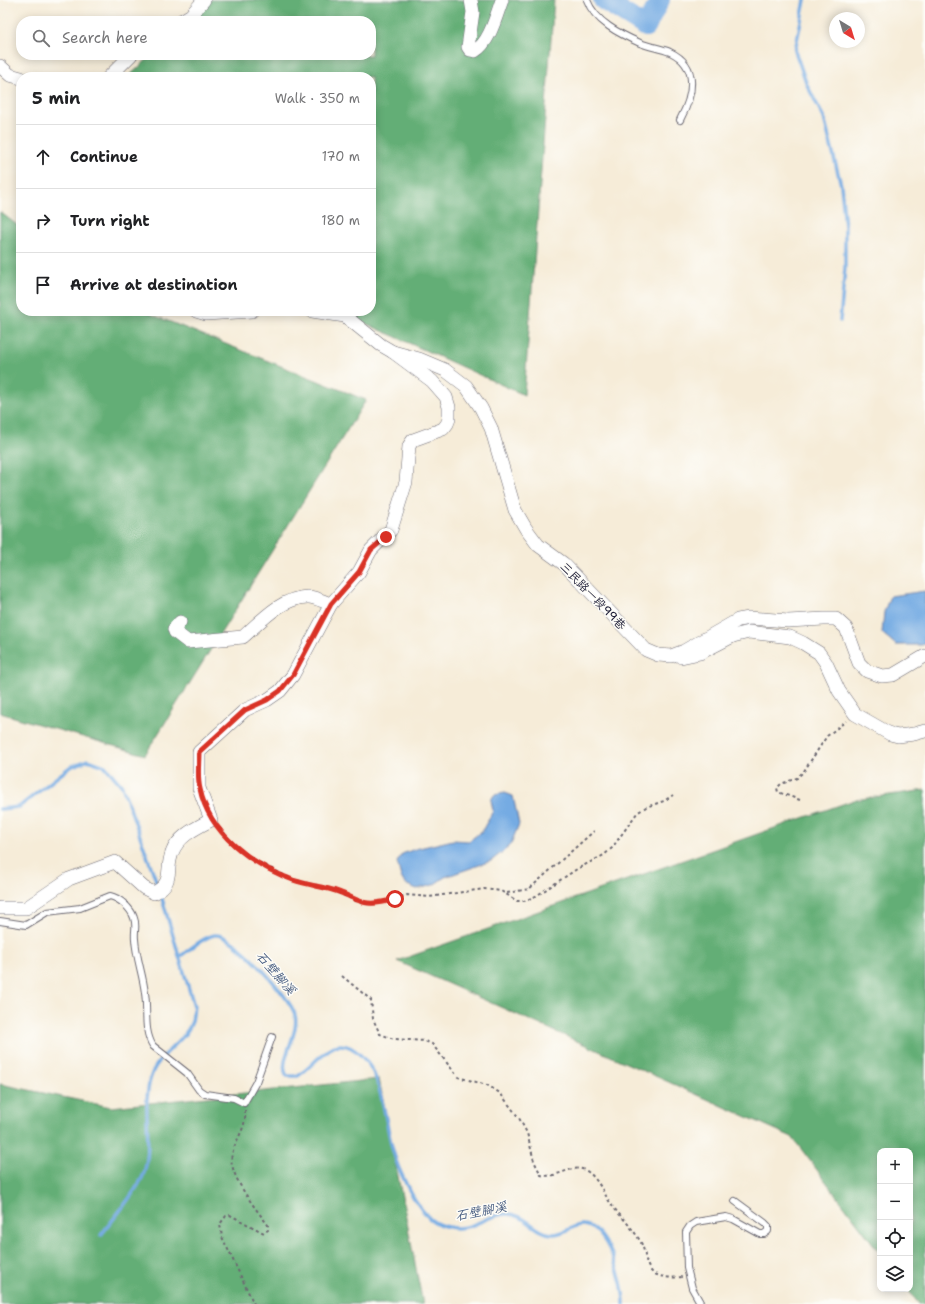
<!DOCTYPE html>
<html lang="en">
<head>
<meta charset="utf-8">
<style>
  body { margin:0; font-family:"Shantell Sans","LXGW WenKai TC",sans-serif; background:#f2f2f2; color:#202124 }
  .controls { position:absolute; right:12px; bottom:12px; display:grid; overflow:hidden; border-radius:8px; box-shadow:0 2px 10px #0003 }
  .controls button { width:36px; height:36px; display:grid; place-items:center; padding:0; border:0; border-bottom:1px solid #e0e0e0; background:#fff; color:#202124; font:20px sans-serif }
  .compass { position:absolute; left:829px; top:12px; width:36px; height:36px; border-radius:50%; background:#fff; box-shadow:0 2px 10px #0003; rotate:142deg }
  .stop { position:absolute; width:12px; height:12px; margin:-9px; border:3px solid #d93025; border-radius:50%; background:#fff }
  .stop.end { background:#d93025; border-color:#fff; box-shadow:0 1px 4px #0008 }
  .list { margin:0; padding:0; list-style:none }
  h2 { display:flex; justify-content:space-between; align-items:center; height:52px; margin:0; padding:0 16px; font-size:17px }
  h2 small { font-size:13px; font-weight:400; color:#757577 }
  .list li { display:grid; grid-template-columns:26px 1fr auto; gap:12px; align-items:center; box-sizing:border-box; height:64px; padding:0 16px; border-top:1px solid #e0e0e0 }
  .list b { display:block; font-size:15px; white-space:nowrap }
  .list em { font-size:13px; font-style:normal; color:#757577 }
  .icon { flex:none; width:22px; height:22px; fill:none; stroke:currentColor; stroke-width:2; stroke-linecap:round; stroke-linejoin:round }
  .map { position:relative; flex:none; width:925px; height:1304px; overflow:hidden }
  .search { position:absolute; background:#fff; box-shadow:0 2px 10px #0003; left:16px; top:16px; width:360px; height:44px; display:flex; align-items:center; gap:10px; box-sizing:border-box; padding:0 14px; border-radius:16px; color:#757577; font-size:15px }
  .panel { position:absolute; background:#fff; box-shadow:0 2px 10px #0003; left:16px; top:72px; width:360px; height:244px; border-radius:16px }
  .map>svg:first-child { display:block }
  .forest { fill:#64ae76; stroke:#436858 }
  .water { fill:#75abe3; stroke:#4c668f }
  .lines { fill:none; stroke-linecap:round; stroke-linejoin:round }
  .stream { stroke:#75abe3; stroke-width:3.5 }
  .river { stroke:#75abe3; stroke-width:20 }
  .service-casing { stroke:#6c6972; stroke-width:8 }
  .minor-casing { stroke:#6c6972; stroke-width:14 }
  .path { stroke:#6c6972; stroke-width:2; stroke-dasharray:3 3; stroke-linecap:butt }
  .service { stroke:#fff; stroke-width:6 }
  .minor { stroke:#fff; stroke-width:13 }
  .route { stroke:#d93025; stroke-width:5 }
  .labels { text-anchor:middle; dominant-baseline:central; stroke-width:3; stroke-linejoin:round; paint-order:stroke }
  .street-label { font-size:12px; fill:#22223b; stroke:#fdfcf7 }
  .water-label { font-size:13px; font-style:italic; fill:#43597e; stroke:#fdfcf7 }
</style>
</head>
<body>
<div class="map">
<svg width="925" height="1304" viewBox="0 0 925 1304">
  <rect width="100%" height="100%" fill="#fdfcf7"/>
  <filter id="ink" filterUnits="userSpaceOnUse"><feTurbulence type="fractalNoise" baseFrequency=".025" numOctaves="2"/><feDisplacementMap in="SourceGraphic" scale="8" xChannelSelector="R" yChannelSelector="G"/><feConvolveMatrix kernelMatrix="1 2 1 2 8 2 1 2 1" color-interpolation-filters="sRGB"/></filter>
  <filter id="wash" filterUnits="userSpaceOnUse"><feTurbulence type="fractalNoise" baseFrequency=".012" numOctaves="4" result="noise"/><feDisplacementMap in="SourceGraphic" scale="16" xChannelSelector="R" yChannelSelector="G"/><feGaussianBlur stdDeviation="0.9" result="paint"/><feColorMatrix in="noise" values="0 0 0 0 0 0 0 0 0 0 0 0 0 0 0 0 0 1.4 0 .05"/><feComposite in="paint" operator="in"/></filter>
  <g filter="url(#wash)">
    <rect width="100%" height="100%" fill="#f6ecd8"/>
    <g class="forest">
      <polygon points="210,0 554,0 524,395 338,311 371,311 371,77 128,77 152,55 371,55 371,21 188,21"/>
      <polygon points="0,212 21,228 21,311 143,311 366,400 145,755 0,713"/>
      <polygon points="925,790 925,1304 919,1304 907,1289 910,1289 910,1151 880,1151 880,1253 792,1137 397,961 854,800"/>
      <polygon points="379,1079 423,1304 0,1304 0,1084 111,1107"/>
    </g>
    <g class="water">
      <polygon points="925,591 925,643 922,645 896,645 882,633 884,612 890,596"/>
      <polygon points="505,793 513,796 519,824 510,846 491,861 445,877 433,885 417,889 405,884 401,877 397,862 402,854 415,849 453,840 469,841 482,831 493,811 491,800 494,795"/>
    </g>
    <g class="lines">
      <g class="stream">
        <polyline points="805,0 795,51 807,85 824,118 841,185 845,227 845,268 840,321"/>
        <polyline points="0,809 19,807 70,767 88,760 105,766 122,786 158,886"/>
        <path d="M179,957c10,-7 24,-20 36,-22 18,-3 76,63 80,80 5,19 -18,47 -8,61h11c11,-7 26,-26 37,-30 18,-6 36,19 41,33 11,30 11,64 25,94 6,14 17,34 29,46 5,4 12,7 19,8 24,5 35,-12 57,-13 19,-1 29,19 46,20 11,1 19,-8 29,-9 27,-2 43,59 43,79"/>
        <path d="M101,1235c12,-16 34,-41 42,-59 12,-34 -4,-72 10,-105 9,-20 33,-30 39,-50 1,-5 1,-10 2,-15l-34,-114"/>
      </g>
      <polyline class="river" points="603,0 646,27 660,0"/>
    </g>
  </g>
  <g filter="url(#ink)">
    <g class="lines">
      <defs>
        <g id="service">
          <path d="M587,0c8,22 33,34 53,43 10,4 20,5 30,9 30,14 23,44 10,68"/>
          <path d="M0,921l26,4 21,-13 33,-4 30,-12c9,2 21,12 24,22 3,7 0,13 1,21 1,18 8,36 10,54 3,18 -2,37 8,53l34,27 12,17 6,4 29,4 10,5 12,-21 16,-45"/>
          <polyline points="701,1304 692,1288 687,1268 686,1232 690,1226 696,1222 726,1217 733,1219 760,1234 764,1234 768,1231 768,1226 765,1223 735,1201"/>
        </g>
        <g id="minor">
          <path d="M471,0l2,12 -5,35 2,3 5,1c15,-9 21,-35 27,-51"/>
          <polyline points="181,21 191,15 204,0"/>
          <polyline points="0,66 10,75 21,78"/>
          <polyline points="109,77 131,55"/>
          <polyline points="196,311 206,314 252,311"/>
          <polyline points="312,311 345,316 381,345 393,352 419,359 445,370 466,386 481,408 491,428 515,510 526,529 538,545 564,564 646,650 658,655 671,656 684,651 738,620 749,618 788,621 824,619 836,619 846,628 859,663 867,671 882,676 893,675 925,656"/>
          <path d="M180,622l-6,7 1,3 13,10 55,-5c18,-16 38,-39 64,-40 7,-1 17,5 24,7"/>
          <polyline points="681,657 700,653 733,636 749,632 790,637 803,643 819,653 826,663 839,691 855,714 890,734 898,736 914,734 925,731"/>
          <path d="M0,908h26l43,-29 46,-17 29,26 10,5c21,-11 11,-22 18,-40 6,-17 24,-25 39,-33l-12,-32v-36l46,-42 22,-10 13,-9 13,-16 38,-71 28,-32 12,-22 20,-20 15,-48 3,-36 4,-6 30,-11 4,-5 2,-5v-12l-3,-10 -14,-16 -39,-29"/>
        </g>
      </defs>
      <use href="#service" class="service-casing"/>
      <use href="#minor" class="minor-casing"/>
      <g class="path">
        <polyline points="800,800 778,792 777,788 781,784 797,778 804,771 827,736 846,721"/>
        <polyline points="219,828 235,846 254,860 293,880 330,889 362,903 374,904 407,895 429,897 484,889 501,891 517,901 524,901 536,896 577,869 604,855 612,848 637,813 646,807 664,801 673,795"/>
        <polyline points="507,893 529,889 594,831"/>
        <path d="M342,976l29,24 2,19 7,15 14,5 31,2 7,3 26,33 29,8 13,8 19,25 8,15 7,28 7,14c16,5 32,-14 47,-3 11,8 17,24 25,35 9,11 20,21 27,34 6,9 4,23 12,31 7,6 21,6 30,5"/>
        <path d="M245,1110c2,18 -9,28 -13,44 -5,20 24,55 36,71v5l-4,3 -34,-18 -4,1 -6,8 2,13 32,67"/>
      </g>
      <use href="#service" class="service"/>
      <use href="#minor" class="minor"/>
    </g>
  </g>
  <g class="lines" filter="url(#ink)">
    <path class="route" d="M386,537l-15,13 -12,22 -28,32 -38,71 -13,16 -13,9 -22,10 -46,42c0,12 -2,26 1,37 9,44 52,76 93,91 12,4 24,6 36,9 31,8 29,21 66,10"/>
  </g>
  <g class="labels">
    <g class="street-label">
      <text transform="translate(593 596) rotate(46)">三民路一段99巷</text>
    </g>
    <g class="water-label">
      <text transform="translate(276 973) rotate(49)">石壁腳溪</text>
      <text transform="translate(481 1211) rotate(-11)">石壁腳溪</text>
    </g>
  </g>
</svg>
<div class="controls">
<button>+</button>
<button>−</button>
<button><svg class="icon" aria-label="locate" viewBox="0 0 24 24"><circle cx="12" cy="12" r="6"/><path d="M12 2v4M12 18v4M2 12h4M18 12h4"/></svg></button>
<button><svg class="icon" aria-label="layers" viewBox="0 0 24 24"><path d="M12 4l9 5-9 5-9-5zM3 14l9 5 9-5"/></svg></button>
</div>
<svg class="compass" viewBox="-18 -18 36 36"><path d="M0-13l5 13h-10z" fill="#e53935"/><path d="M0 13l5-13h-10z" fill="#757577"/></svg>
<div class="stop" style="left:395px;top:899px"></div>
<div class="stop end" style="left:386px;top:537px"></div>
<div class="search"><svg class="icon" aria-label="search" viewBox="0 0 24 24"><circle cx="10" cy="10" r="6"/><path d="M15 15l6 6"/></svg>Search here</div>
<section class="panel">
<h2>5 min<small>Walk · 350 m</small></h2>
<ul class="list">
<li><svg class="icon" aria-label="ahead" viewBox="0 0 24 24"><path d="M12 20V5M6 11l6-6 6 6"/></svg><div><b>Continue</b></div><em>170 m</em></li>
<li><svg class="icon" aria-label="right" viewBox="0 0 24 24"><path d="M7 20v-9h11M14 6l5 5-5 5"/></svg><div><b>Turn right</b></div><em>180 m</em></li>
<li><svg class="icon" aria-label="arrive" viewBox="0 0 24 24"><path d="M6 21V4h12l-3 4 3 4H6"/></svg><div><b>Arrive at destination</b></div></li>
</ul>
</section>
</div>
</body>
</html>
